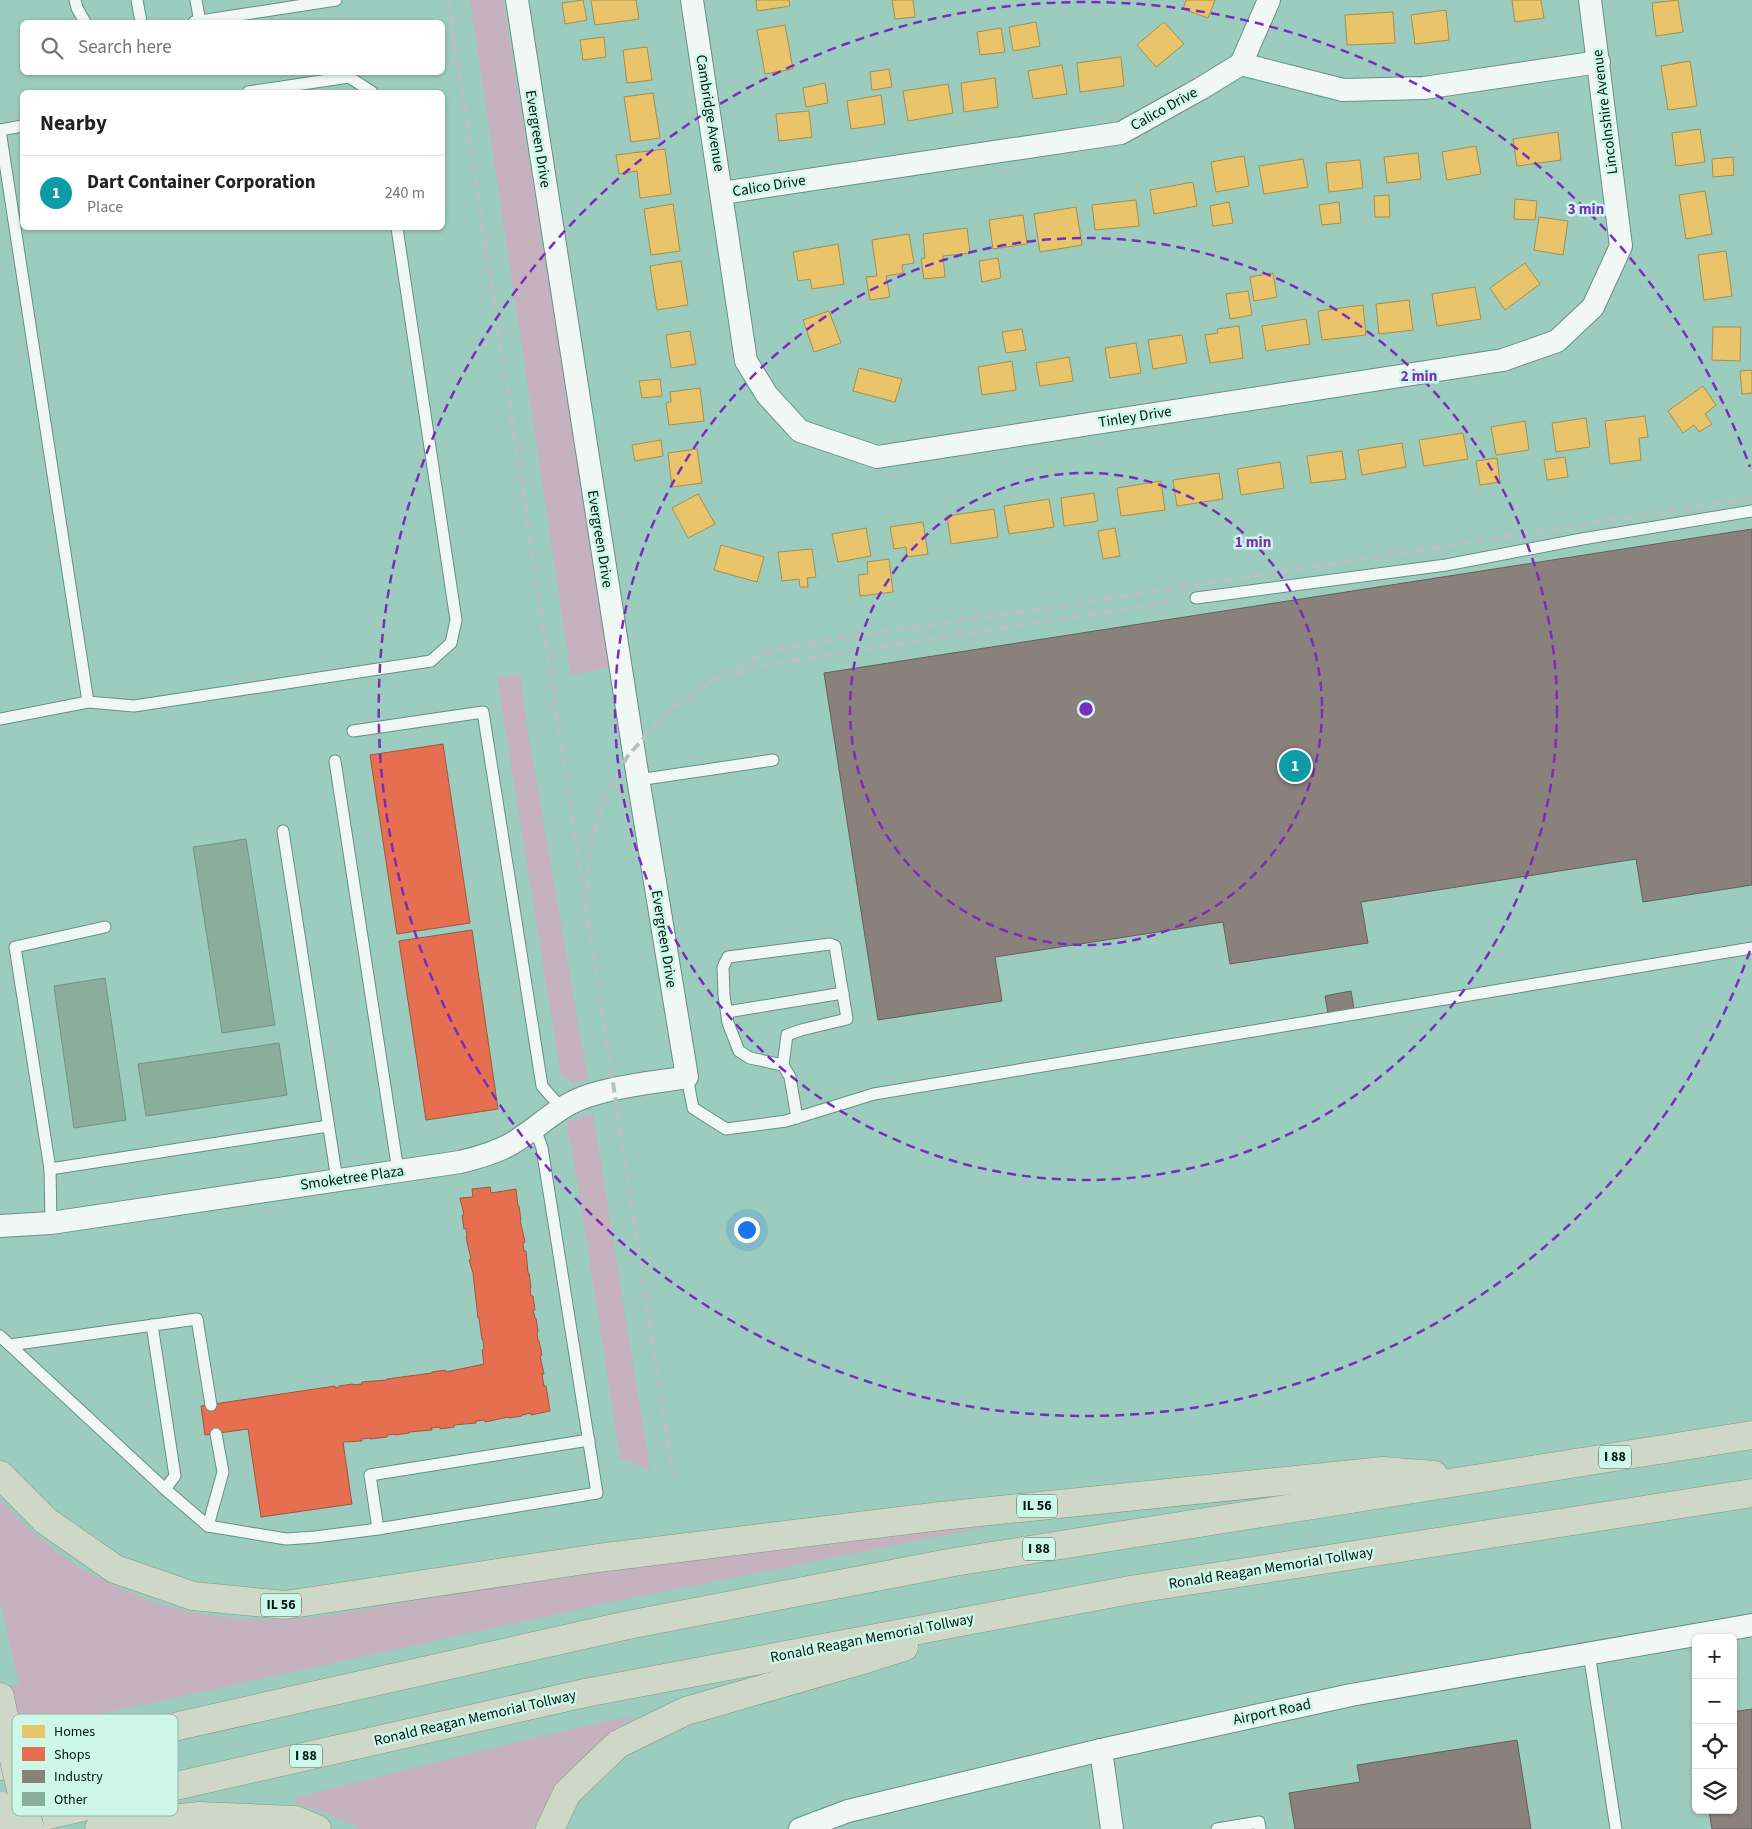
<!DOCTYPE html>
<html lang="en">
<head>
<meta charset="utf-8">
<style>
  body { margin:0; font-family:"Source Sans 3",sans-serif; background:#f6f6f6; color:#202124 }
  .controls { position:absolute; right:15px; bottom:15px; display:grid; overflow:hidden; border-radius:8px; box-shadow:0 1px 4px #0004 }
  .controls button { width:45px; height:45px; display:grid; place-items:center; padding:0; border:0; border-bottom:1px solid #e0e0e0; background:#fff; color:#202124; font:25px sans-serif }
  .you { position:absolute; left:746px; top:1229px; width:18px; height:18px; margin:-12px; border:4px solid #fff; border-radius:50%; background:#1a73e8; box-shadow:0 0 0 8px #1a73e833 }
  .badge { display:grid; place-items:center; width:32px; height:32px; border-radius:50%; background:#d93025; color:#fff; font-size:16px; font-weight:700 }
  .pin { position:absolute; translate:-50% -50%; border:2px solid #fff; box-shadow:0 1px 5px #0006 }
  .list { margin:0; padding:0; list-style:none }
  h2 { display:flex; justify-content:space-between; align-items:center; height:65px; margin:0; padding:0 20px; font-size:21px }
  h2 small { font-size:16px; font-weight:400; color:#757577 }
  .list li { display:grid; grid-template-columns:32px 1fr auto; gap:15px; align-items:center; box-sizing:border-box; height:75px; padding:0 20px; border-top:1px solid #e0e0e0 }
  .list b { display:block; font-size:19px; white-space:nowrap }
  .list p { margin:0; font-size:16px; white-space:nowrap; color:#757577 }
  .list em { font-size:16px; font-style:normal; color:#757577 }
  .icon { flex:none; width:28px; height:28px; fill:none; stroke:currentColor; stroke-width:2; stroke-linecap:round; stroke-linejoin:round }
  .map { position:relative; flex:none; width:1752px; height:1829px; overflow:hidden }
  .search { position:absolute; background:#fff; box-shadow:0 1px 4px #0004; left:20px; top:20px; width:425px; height:55px; display:flex; align-items:center; gap:12px; box-sizing:border-box; padding:0 18px; border-radius:8px; color:#757577; font-size:19px }
  .panel { position:absolute; background:#fff; box-shadow:0 1px 4px #0004; left:20px; top:90px; width:425px; height:140px; border-radius:8px }
  .map>svg:first-child { display:block }
  .green { fill:#c5b2be }
  .homes { fill:#e9c46a; stroke:#a3904f }
  .shops { fill:#e76f51; stroke:#a2553e }
  .industry { fill:#8a817c; stroke:#61615c }
  .building { fill:#8aad9d; stroke:#729485 }
  .lines { fill:none; stroke-linecap:round; stroke-linejoin:round }
  .service-casing { stroke:#679085; stroke-width:13 }
  .minor-casing { stroke:#679085; stroke-width:24 }
  .motorway-casing { stroke:#809983; stroke-width:29 }
  .service { stroke:#f0f7f5; stroke-width:11 }
  .minor { stroke:#f0f7f5; stroke-width:22 }
  .motorway { stroke:#cfd7c7; stroke-width:28 }
  .rail { stroke:#b4c3bf; stroke-width:4; stroke-dasharray:10 5; stroke-linecap:butt }
  .motorway-bridge-casing { stroke:#809983; stroke-width:29; stroke-linecap:butt }
  .motorway-bridge { stroke:#cfd7c7; stroke-width:28 }
  .ring { fill:none; stroke:#7b2cbf; stroke-width:2.5; stroke-dasharray:9 6 }
  .labels { text-anchor:middle; dominant-baseline:central; stroke-width:5; stroke-linejoin:round; paint-order:stroke }
  .shield { fill:#cdf8e9; stroke:#3e5a51; stroke-width:1 }
  .shield-label { font-size:14px; font-weight:bold; fill:#001710 }
  .street-label { font-size:15px; fill:#001710; stroke:#cdf8e9 }
  .key { fill:#cdf8e9; stroke:#90b4a8; stroke-width:1 }
  .key-label { font-size:14px; fill:#001710 }
  .centre { fill:#7b2cbf; stroke:#cdf8e9; stroke-width:2.5 }
  .ring-label { font-size:15px; text-anchor:middle; font-weight:bold; fill:#7b2cbf; stroke:#cdf8e9; stroke-width:5; stroke-linejoin:round; paint-order:stroke }
</style>
</head>
<body>
<div class="map">
<svg width="1752" height="1829" viewBox="0 0 1752 1829">
  <rect width="100%" height="100%" fill="#9bccbd"/>
  <g class="green">
    <polygon points="470,0 503,0 612,667 571,675"/>
    <polygon points="520,674 528,732 588,1081 573,1083 561,1076 497,678"/>
    <polygon points="593,1113 650,1470 620,1458 578,1184 566,1122"/>
    <path d="M0,1499c14,14 28,29 44,42 51,43 121,71 187,77 30,3 59,1 88,-1 164,-28 329,-53 495,-71l1,-4 171,-19v4l-378,76 -608,133v-48l19,-4 -19,-83z"/>
    <path d="M634,1715c-34,26 -65,53 -87,90 -5,8 -10,15 -14,24h-173l-33,-16 -32,-10 -1,-5 222,-56z"/>
  </g>
  <g class="homes">
    <polygon points="583,0 587,20 565,24 562,3"/>
    <polygon points="591,0 636,0 639,19 595,25"/>
    <polygon points="756,0 789,0 790,6 757,11"/>
    <polygon points="892,0 913,0 915,17 895,19"/>
    <polygon points="1186,0 1215,0 1208,18 1183,9"/>
    <polygon points="1512,0 1541,0 1544,18 1515,22"/>
    <polygon points="1678,0 1683,32 1656,36 1652,3"/>
    <polygon points="1446,10 1449,40 1415,44 1411,15"/>
    <polygon points="1393,12 1395,43 1347,45 1345,15"/>
    <polygon points="1036,22 1040,46 1013,51 1009,27"/>
    <polygon points="1164,22 1184,44 1156,67 1137,45"/>
    <polygon points="785,25 793,69 765,74 757,30"/>
    <polygon points="1001,28 1005,52 980,55 977,32"/>
    <polygon points="604,37 606,57 583,60 580,40"/>
    <polygon points="647,47 652,80 627,83 623,50"/>
    <polygon points="1121,57 1124,86 1080,92 1077,63"/>
    <polygon points="1690,61 1697,106 1668,110 1661,66"/>
    <polygon points="1062,65 1067,94 1033,99 1028,71"/>
    <polygon points="889,69 892,87 872,90 870,72"/>
    <polygon points="995,78 998,107 964,112 961,83"/>
    <polygon points="825,83 828,103 806,107 803,88"/>
    <polygon points="948,84 953,113 908,121 903,91"/>
    <polygon points="653,93 660,138 631,142 624,97"/>
    <polygon points="881,95 885,124 851,129 847,101"/>
    <polygon points="809,111 812,137 779,141 776,114"/>
    <polygon points="1700,129 1705,162 1676,166 1672,133"/>
    <polygon points="1558,132 1561,160 1517,166 1513,139"/>
    <polygon points="1476,146 1481,174 1447,180 1442,152"/>
    <polygon points="665,149 671,194 640,198 637,171 619,174 616,155"/>
    <polygon points="1418,153 1421,179 1387,183 1384,157"/>
    <polygon points="1244,156 1249,186 1216,192 1211,162"/>
    <polygon points="1733,157 1734,175 1713,177 1712,159"/>
    <polygon points="1303,159 1308,187 1264,194 1259,166"/>
    <polygon points="1360,160 1363,188 1329,192 1326,163"/>
    <polygon points="1193,182 1197,206 1154,214 1150,190"/>
    <polygon points="1705,191 1712,234 1686,239 1679,195"/>
    <polygon points="1389,195 1390,217 1375,217 1374,196"/>
    <polygon points="1515,199 1537,201 1535,220 1514,219"/>
    <polygon points="1136,200 1139,226 1095,230 1092,205"/>
    <polygon points="1229,202 1233,223 1213,226 1210,206"/>
    <polygon points="1339,202 1341,223 1322,225 1319,205"/>
    <polygon points="673,204 680,251 651,255 644,209"/>
    <polygon points="1076,207 1082,245 1040,252 1034,214"/>
    <polygon points="1023,215 1027,244 993,249 989,220"/>
    <polygon points="1539,217 1568,221 1563,255 1534,250"/>
    <polygon points="967,228 970,253 943,256 945,277 924,279 921,259 925,258 923,234"/>
    <polygon points="909,234 914,263 902,265 903,273 886,276 890,297 870,300 866,277 877,276 872,240"/>
    <polygon points="838,244 844,284 812,289 810,279 798,281 793,252"/>
    <polygon points="1726,251 1732,296 1704,300 1698,255"/>
    <polygon points="998,258 1001,278 982,282 979,261"/>
    <polygon points="681,261 688,305 657,310 650,266"/>
    <polygon points="1525,263 1540,284 1505,310 1490,288"/>
    <polygon points="1273,273 1277,297 1254,301 1250,277"/>
    <polygon points="1475,287 1481,319 1437,326 1432,294"/>
    <polygon points="1248,291 1252,315 1230,319 1226,294"/>
    <polygon points="1409,300 1413,330 1379,334 1376,304"/>
    <polygon points="1363,305 1366,335 1322,340 1318,311"/>
    <polygon points="829,311 841,343 814,352 803,320"/>
    <polygon points="1306,319 1310,344 1266,351 1262,326"/>
    <polygon points="1239,326 1243,358 1210,363 1205,335 1218,333 1217,329"/>
    <polygon points="1713,327 1741,327 1740,361 1712,360"/>
    <polygon points="1022,329 1026,350 1006,353 1002,332"/>
    <polygon points="690,331 696,364 671,368 666,335"/>
    <polygon points="1182,335 1187,363 1153,369 1148,340"/>
    <polygon points="1136,343 1141,373 1110,378 1105,348"/>
    <polygon points="1069,357 1073,381 1040,386 1036,363"/>
    <polygon points="1012,361 1016,390 982,395 978,367"/>
    <polygon points="859,368 902,379 895,402 853,391"/>
    <polygon points="1752,370 1752,393 1742,394 1740,371"/>
    <polygon points="660,379 662,396 642,398 639,381"/>
    <polygon points="1703,386 1716,405 1705,414 1712,424 1699,432 1694,425 1683,433 1668,411"/>
    <polygon points="700,388 704,421 669,425 666,403 671,402 670,392"/>
    <polygon points="1645,416 1648,437 1639,438 1641,460 1610,464 1605,421"/>
    <polygon points="1586,418 1590,447 1556,452 1552,423"/>
    <polygon points="1525,421 1529,450 1496,455 1491,427"/>
    <polygon points="1463,433 1468,459 1424,466 1419,440"/>
    <polygon points="661,440 663,456 635,461 632,445"/>
    <polygon points="1402,443 1406,467 1362,475 1358,450"/>
    <polygon points="697,449 702,483 672,487 668,453"/>
    <polygon points="1342,451 1346,479 1311,483 1307,456"/>
    <polygon points="1565,457 1568,477 1547,480 1544,460"/>
    <polygon points="1497,458 1500,482 1480,485 1476,461"/>
    <polygon points="1280,462 1284,488 1241,495 1237,469"/>
    <polygon points="1219,473 1223,499 1177,506 1173,480"/>
    <polygon points="1161,481 1165,510 1121,516 1117,488"/>
    <polygon points="1094,493 1098,521 1064,526 1061,498"/>
    <polygon points="698,494 715,524 688,538 672,508"/>
    <polygon points="1049,499 1054,527 1009,534 1004,506"/>
    <polygon points="994,509 998,537 951,544 947,516"/>
    <polygon points="923,522 928,554 907,557 906,547 894,549 890,527"/>
    <polygon points="866,528 871,556 838,562 832,534"/>
    <polygon points="1115,528 1120,556 1103,559 1098,531"/>
    <polygon points="721,545 764,557 757,582 714,570"/>
    <polygon points="812,549 816,577 807,578 808,587 800,587 799,579 782,581 778,552"/>
    <polygon points="889,559 893,592 860,596 858,575 868,574 867,562"/>
  </g>
  <g class="shops">
    <polygon points="443,744 470,923 397,934 370,755"/>
    <polygon points="472,930 498,1109 426,1120 399,941"/>
    <polygon points="490,1187 491,1193 516,1189 518,1206 519,1206 521,1220 520,1220 525,1242 523,1243 524,1251 526,1251 528,1273 529,1273 531,1288 530,1288 531,1296 533,1296 535,1310 533,1310 535,1318 536,1318 538,1332 537,1333 538,1341 539,1341 542,1355 540,1356 544,1374 542,1374 544,1386 546,1386 550,1411 531,1415 531,1413 522,1415 522,1416 509,1418 508,1417 485,1422 485,1420 476,1421 476,1423 454,1425 454,1427 440,1429 440,1427 431,1428 432,1430 409,1432 409,1433 395,1435 395,1434 387,1435 387,1437 370,1439 370,1438 361,1439 362,1441 343,1442 352,1504 261,1517 248,1429 205,1435 201,1406 335,1386 335,1388 339,1387 339,1386 353,1384 353,1385 362,1384 362,1382 387,1380 387,1379 432,1373 432,1372 445,1370 446,1372 484,1364 482,1350 484,1349 483,1340 482,1340 479,1318 478,1318 473,1273 469,1260 471,1259 466,1237 467,1237 466,1228 464,1229 462,1215 464,1215 460,1198 473,1197 472,1189"/>
  </g>
  <g class="industry">
    <polygon points="1752,529 1752,885 1643,902 1636,859 1361,902 1368,943 1230,964 1223,922 995,957 1002,1001 878,1020 824,673"/>
    <polygon points="1351,991 1354,1009 1328,1013 1325,996"/>
    <polygon points="1752,1709 1752,1829 1712,1829 1709,1810 1733,1810 1733,1712"/>
    <polygon points="1517,1740 1531,1829 1295,1829 1289,1793 1360,1782 1357,1765"/>
  </g>
  <g class="building">
    <polygon points="246,839 275,1025 222,1033 193,847"/>
    <polygon points="105,978 126,1120 74,1128 54,986"/>
    <polygon points="279,1043 287,1095 146,1116 138,1064"/>
  </g>
  <g class="lines">
    <defs>
      <g id="service">
        <polyline points="75,0 77,8 85,22"/>
        <polyline points="137,0 141,22"/>
        <polyline points="196,0 200,22"/>
        <polyline points="194,22 336,0"/>
        <polyline points="248,92 349,77 372,92"/>
        <polyline points="0,130 88,702"/>
        <polyline points="0,130 22,126"/>
        <polyline points="1196,598 1446,565 1582,539 1752,511"/>
        <polyline points="0,719 88,702 134,706 431,661 451,643 456,620 397,228"/>
        <polyline points="353,731 483,712 542,1086 562,1109"/>
        <polyline points="335,761 398,1171"/>
        <polyline points="638,780 773,760"/>
        <polyline points="283,831 337,1180"/>
        <polyline points="727,1012 843,993"/>
        <polyline points="783,1065 750,1058 739,1051 728,1023 724,995 723,967 728,957 830,944 835,946 847,1019 801,1030 787,1035 783,1065 790,1077 797,1118"/>
        <polyline points="687,1077 693,1108 726,1129 786,1121 874,1094 1752,948"/>
        <polyline points="50,1169 328,1126"/>
        <polyline points="51,1223 50,1169 15,947 105,927"/>
        <polyline points="152,1325 175,1476 165,1489"/>
        <polyline points="0,1336 165,1489 208,1526 286,1539 315,1537 378,1529 597,1493 542,1148 535,1128"/>
        <polyline points="10,1345 197,1319 211,1405"/>
        <polyline points="208,1526 223,1472 216,1434"/>
        <polyline points="378,1529 370,1475 589,1440"/>
        <polyline points="1589,1653 1616,1829"/>
        <polyline points="1217,1829 1259,1822 1260,1829"/>
      </g>
      <g id="minor">
        <polyline points="692,0 746,361 767,395 800,431 877,457 1503,360 1557,341 1593,307 1621,246 1590,0"/>
        <polyline points="1241,64 1269,0"/>
        <polyline points="722,193 1121,133 1200,89 1241,64 1343,90 1424,88 1599,62"/>
        <path d="M0,1226l51,-3 409,-61c17,-4 35,-9 51,-18 24,-14 45,-36 71,-46 32,-12 71,-15 105,-21l-51,-311 -119,-766"/>
        <polyline points="1101,1750 1112,1829"/>
        <polyline points="800,1829 848,1811 1101,1750 1351,1695 1752,1625"/>
      </g>
      <g id="motorway">
        <polyline points="0,1475 46,1521 115,1569 193,1596 285,1605 598,1558 941,1516 1383,1471 1434,1475"/>
        <polyline points="0,1697 4,1717"/>
        <polyline points="0,1766 628,1625 954,1562 1752,1435"/>
        <polyline points="4,1825 585,1693 1130,1590 1752,1493"/>
        <polyline points="99,1829 123,1824 199,1816 295,1820 317,1829"/>
        <polyline points="550,1829 567,1793 618,1744 686,1711 866,1659 904,1647"/>
      </g>
    </defs>
    <use href="#service" class="service-casing"/>
    <use href="#minor" class="minor-casing"/>
    <use href="#motorway" class="motorway-casing"/>
    <use href="#service" class="service"/>
    <use href="#minor" class="minor"/>
    <use href="#motorway" class="motorway"/>
    <g class="rail">
      <polyline points="448,0 674,1483"/>
      <polyline points="733,675 766,665 1181,600"/>
      <polyline points="589,891 588,877 592,837 607,791 627,757 664,715 710,682 751,660 775,650 845,637 1048,608 1752,498"/>
    </g>
    <defs>
      <g id="motorway-bridge">
        <polyline points="4,1717 30,1829"/>
        <polyline points="0,1806 5,1829"/>
      </g>
    </defs>
    <use href="#motorway-bridge" class="motorway-bridge-casing"/>
    <use href="#motorway-bridge" class="motorway-bridge"/>
  </g>
  <g class="ring">
    <circle cx="1086" cy="709" r="236"/>
    <circle cx="1086" cy="709" r="471"/>
    <path d="M1750 951A707 707 0 1 1 1750 467"/>
  </g>
  <g class="labels">
    <g class="shield">
      <rect x="1599" y="1445.5" width="32" height="23" rx="4"/>
      <rect x="1017" y="1494.5" width="40" height="23" rx="4"/>
      <rect x="1023" y="1537.5" width="32" height="23" rx="4"/>
      <rect x="261" y="1593.5" width="40" height="23" rx="4"/>
      <rect x="290" y="1744.5" width="32" height="23" rx="4"/>
    </g>
    <g class="shield-label">
      <text x="1615" y="1457">I 88</text>
      <text x="1037" y="1506">IL 56</text>
      <text x="1039" y="1549">I 88</text>
      <text x="281" y="1605">IL 56</text>
      <text x="306" y="1756">I 88</text>
    </g>
    <g class="street-label">
      <text transform="translate(1164 109) rotate(-29)">Calico Drive</text>
      <text transform="translate(1605 112) rotate(-97)">Lincolnshire Avenue</text>
      <text transform="translate(710 113) rotate(81)">Cambridge Avenue</text>
      <text transform="translate(538 139) rotate(81)">Evergreen Drive</text>
      <text transform="translate(769 186) rotate(-9)">Calico Drive</text>
      <text transform="translate(1135 417) rotate(-9)">Tinley Drive</text>
      <text transform="translate(600 539) rotate(81)">Evergreen Drive</text>
      <text transform="translate(664 939) rotate(81)">Evergreen Drive</text>
      <text transform="translate(352 1178) rotate(-8)">Smoketree Plaza</text>
      <text transform="translate(1271 1568) rotate(-9)">Ronald Reagan Memorial Tollway</text>
      <text transform="translate(872 1638) rotate(-11)">Ronald Reagan Memorial Tollway</text>
      <text transform="translate(1272 1712) rotate(-12)">Airport Road</text>
      <text transform="translate(475 1718) rotate(-13)">Ronald Reagan Memorial Tollway</text>
    </g>
  </g>
  <rect x="12" y="1714" width="166" height="102" rx="8" class="key"/>
  <rect x="22" y="1725" width="23" height="13" fill="#e9c46a"/>
  <rect x="22" y="1747" width="23" height="14" fill="#e76f51"/>
  <rect x="22" y="1770" width="23" height="13" fill="#8a817c"/>
  <rect x="22" y="1792" width="23" height="14" fill="#8aad9d"/>
  <g class="key-label">
    <text x="54" y="1736">Homes</text>
    <text x="54" y="1759">Shops</text>
    <text x="54" y="1781">Industry</text>
    <text x="54" y="1804">Other</text>
  </g>
  <circle cx="1086" cy="709" r="8" class="centre"/>
  <g class="ring-label">
    <text x="1586" y="214">3 min</text>
    <text x="1419" y="381">2 min</text>
    <text x="1253" y="547">1 min</text>
  </g>
</svg>
<div class="controls">
<button>+</button>
<button>−</button>
<button><svg class="icon" aria-label="locate" viewBox="0 0 24 24"><circle cx="12" cy="12" r="6"/><path d="M12 2v4M12 18v4M2 12h4M18 12h4"/></svg></button>
<button><svg class="icon" aria-label="layers" viewBox="0 0 24 24"><path d="M12 4l9 5-9 5-9-5zM3 14l9 5 9-5"/></svg></button>
</div>
<div class="you"></div>
<div class="pin badge" style="left:1295px;top:766px;background:#0f9aa8">1</div>
<div class="search"><svg class="icon" aria-label="search" viewBox="0 0 24 24"><circle cx="10" cy="10" r="6"/><path d="M15 15l6 6"/></svg>Search here</div>
<section class="panel">
<h2>Nearby<small></small></h2>
<ul class="list">
<li><span class="badge" style="background:#0f9aa8">1</span><div><b>Dart Container Corporation</b><p>Place</p></div><em>240 m</em></li>
</ul>
</section>
</div>
</body>
</html>
